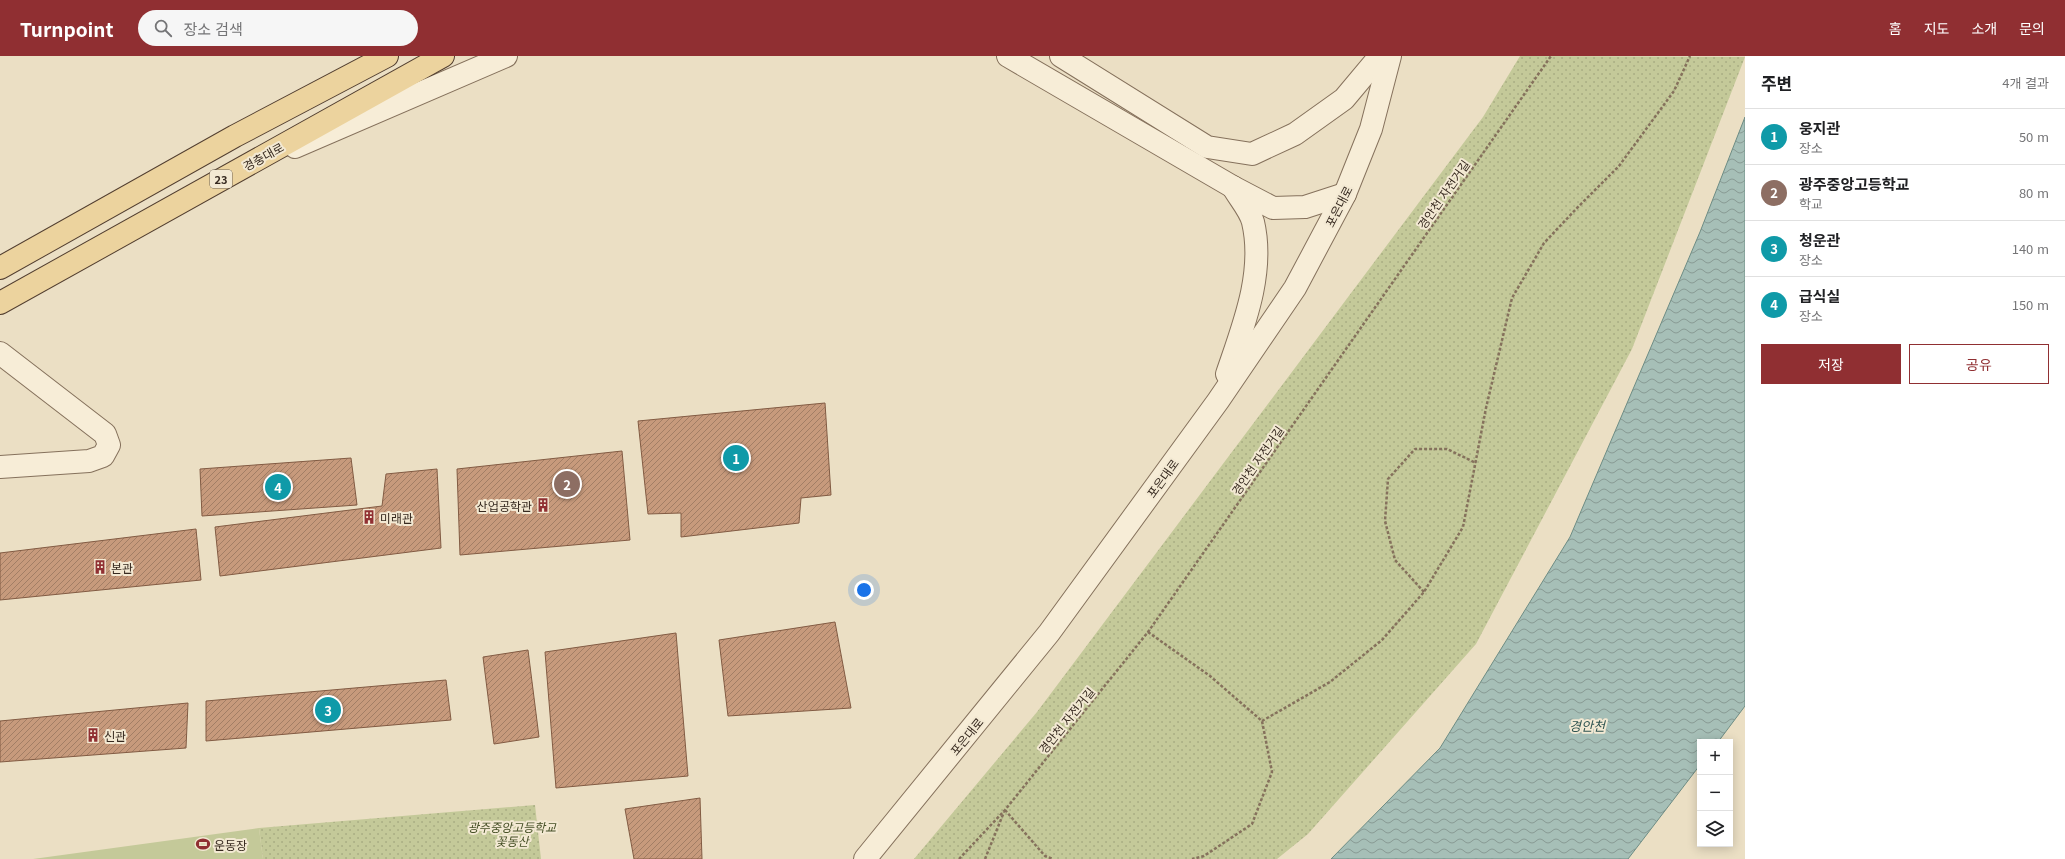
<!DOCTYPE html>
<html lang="ko">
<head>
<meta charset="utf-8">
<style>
  body { margin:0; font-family:Georgia,"Noto Sans KR",serif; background:#f6f6f6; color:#202124 }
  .controls { position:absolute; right:12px; bottom:12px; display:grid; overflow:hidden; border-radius:0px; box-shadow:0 2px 10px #0003 }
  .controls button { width:36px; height:36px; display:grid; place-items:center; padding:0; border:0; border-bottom:1px solid #e0e0e0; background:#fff; color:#202124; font:20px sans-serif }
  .you { position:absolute; left:864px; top:534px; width:14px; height:14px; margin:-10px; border:3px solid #fff; border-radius:50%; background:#1a73e8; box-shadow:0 0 0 6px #1a73e833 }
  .badge { display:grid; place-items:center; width:26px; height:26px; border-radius:50%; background:#902f32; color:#fff; font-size:13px; font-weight:700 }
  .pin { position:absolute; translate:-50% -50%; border:2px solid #fff; box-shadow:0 1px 4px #0006 }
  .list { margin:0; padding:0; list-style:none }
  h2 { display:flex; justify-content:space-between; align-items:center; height:52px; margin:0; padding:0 16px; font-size:17px }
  h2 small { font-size:13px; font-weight:400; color:#757577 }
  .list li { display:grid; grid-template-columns:26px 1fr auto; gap:12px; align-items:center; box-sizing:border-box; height:56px; padding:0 16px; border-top:1px solid #e0e0e0 }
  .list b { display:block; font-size:15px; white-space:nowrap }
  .list p { margin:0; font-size:13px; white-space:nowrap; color:#757577 }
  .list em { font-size:13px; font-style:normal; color:#757577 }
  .actions { display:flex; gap:8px; padding:12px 16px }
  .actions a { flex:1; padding:9px 0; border:1px solid #902f32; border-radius:0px; text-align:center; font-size:14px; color:#902f32 }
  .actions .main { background:#902f32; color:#fff }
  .icon { flex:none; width:22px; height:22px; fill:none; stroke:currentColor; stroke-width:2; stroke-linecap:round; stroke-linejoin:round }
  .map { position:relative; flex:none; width:1745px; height:803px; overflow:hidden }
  header { display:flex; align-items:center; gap:24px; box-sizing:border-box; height:56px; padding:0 20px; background:#902f32; color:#fff }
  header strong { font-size:19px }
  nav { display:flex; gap:22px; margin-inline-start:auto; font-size:14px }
  .search { width:280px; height:36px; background:#f6f6f6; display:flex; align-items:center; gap:10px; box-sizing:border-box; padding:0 14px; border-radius:22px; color:#757577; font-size:15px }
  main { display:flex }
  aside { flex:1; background:#fff }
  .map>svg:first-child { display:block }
  .grass { fill:url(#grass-dots) }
  .pitch { fill:#c4c999 }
  .water { fill:url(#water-waves); stroke:#6d8c84 }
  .building { fill:url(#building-hatch); stroke:#825b43 }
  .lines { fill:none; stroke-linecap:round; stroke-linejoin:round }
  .minor-casing { stroke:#85715c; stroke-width:24 }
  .major-casing { stroke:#533f30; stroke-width:24 }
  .path { stroke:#85715c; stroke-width:2.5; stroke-dasharray:3 2; stroke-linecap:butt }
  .minor { stroke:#f7edd7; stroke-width:22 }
  .major { stroke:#ecd39e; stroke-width:22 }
  .labels { text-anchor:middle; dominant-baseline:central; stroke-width:4; stroke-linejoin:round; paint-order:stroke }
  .shield { fill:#f3e9d3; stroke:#6f6355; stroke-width:1 }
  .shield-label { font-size:11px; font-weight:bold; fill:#36291f }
  .street-label { font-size:12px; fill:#36291f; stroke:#f3e9d3 }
  .poi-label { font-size:12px; fill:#36291f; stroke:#f3e9d3; text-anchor:start }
  .park-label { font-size:12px; font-style:italic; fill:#475127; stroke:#f3e9d3 }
  .water-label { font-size:13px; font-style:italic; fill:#2f5451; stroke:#f3e9d3 }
</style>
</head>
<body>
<header>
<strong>Turnpoint</strong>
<div class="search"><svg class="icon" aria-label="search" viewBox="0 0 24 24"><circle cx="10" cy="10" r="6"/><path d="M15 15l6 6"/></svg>장소 검색</div>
<nav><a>홈</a><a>지도</a><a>소개</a><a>문의</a></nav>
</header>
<main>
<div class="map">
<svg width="1745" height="803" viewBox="0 0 1745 803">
  <defs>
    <pattern id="grass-dots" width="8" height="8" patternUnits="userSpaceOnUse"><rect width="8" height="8" fill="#c4c999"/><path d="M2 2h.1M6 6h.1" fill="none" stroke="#a9ad83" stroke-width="1.8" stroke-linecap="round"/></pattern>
    <pattern id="water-waves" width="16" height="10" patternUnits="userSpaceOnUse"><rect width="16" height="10" fill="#a6bfb7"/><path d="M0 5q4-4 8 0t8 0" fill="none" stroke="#889b94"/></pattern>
    <pattern id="building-hatch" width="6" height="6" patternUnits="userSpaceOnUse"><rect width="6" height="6" fill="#c79a7c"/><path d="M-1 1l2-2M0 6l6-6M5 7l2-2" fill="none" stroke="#a27e65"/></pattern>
  </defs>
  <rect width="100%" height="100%" fill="#ebdfc4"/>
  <g class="grass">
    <polygon points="1520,0 1745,1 1632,293 1476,588 1308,778 1277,803 914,803 1037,656 1483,61"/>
    <polygon points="535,749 541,803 263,803 259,772"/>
  </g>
  <polygon class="pitch" points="259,772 263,803 33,803"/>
  <polygon class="water" points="1745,61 1745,650 1718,686 1700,686 1700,709 1628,803 1331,803 1440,692 1570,481 1700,176"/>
  <g class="building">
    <polygon points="825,347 831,439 801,442 799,467 681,481 681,457 648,458 638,365"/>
    <polygon points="622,395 630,484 460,499 457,413"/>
    <polygon points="351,402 357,449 202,460 200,413"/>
    <polygon points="437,413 441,492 220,520 215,471 382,450 386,418"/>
    <polygon points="196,473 201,524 0,544 0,497"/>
    <polygon points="835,566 851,652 728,660 719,584"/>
    <polygon points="676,577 688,720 556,732 545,596"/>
    <polygon points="528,594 539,681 494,688 483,601"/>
    <polygon points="446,624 451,664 206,685 206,645"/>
    <polygon points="188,647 186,692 0,706 0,665"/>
    <polygon points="700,742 702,803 634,803 625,753"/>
  </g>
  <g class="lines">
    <defs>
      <g id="minor">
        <polyline points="1008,0 1233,131 1273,152 1305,151 1345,138"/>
        <polyline points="1061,0 1207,91 1252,98 1295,78 1344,43 1380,0"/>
        <polyline points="295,91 506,0"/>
        <polyline points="0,297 105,378 109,389 103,400 89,405 0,411"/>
        <path d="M1227,318c16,-47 38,-101 26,-152 -3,-12 -14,-24 -20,-35"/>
        <polyline points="865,803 1049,577 1218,345 1295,232 1345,138 1371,73 1390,0"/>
      </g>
      <g id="major">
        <polyline points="0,212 235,80 387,0"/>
        <polyline points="0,247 443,0"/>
      </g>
    </defs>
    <use href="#minor" class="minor-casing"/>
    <use href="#major" class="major-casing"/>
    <g class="path">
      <polyline points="1424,536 1395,504 1385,465 1388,423 1415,393 1447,393 1476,407"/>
      <polyline points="1148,576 1210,620 1262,665 1272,716 1252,768 1204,800 1192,803"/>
      <polyline points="1262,665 1330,626 1382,584 1424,536 1463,471 1486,352 1512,242 1544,187 1577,152 1619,110 1674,35 1690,0"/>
      <polyline points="1005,754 1045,800 1053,803"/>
      <polyline points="959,803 1005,754 1148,576 1551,0"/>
      <polyline points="985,803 1004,756"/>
    </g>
    <use href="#minor" class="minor"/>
    <use href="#major" class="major"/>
  </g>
  <defs>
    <symbol id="building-bare" viewBox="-9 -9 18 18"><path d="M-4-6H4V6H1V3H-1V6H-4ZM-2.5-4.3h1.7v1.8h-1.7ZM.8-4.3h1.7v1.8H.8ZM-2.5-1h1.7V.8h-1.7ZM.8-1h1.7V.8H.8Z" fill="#902f32" stroke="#f3e9d3" stroke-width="2.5" paint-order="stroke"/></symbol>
    <symbol id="stadium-bare" viewBox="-9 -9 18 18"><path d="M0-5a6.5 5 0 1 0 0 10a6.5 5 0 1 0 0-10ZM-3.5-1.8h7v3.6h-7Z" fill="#902f32" stroke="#f3e9d3" stroke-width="2.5" paint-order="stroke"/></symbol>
  </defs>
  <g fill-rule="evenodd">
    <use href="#building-bare" x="533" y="439" width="20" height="20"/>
    <use href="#building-bare" x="359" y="451" width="20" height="20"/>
    <use href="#building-bare" x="90" y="501" width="20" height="20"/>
    <use href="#building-bare" x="83" y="669" width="20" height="20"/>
    <use href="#stadium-bare" x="193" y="778" width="20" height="20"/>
  </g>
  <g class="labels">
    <rect class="shield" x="210" y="114" width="22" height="18" rx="3"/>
    <g class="shield-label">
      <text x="221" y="123">23</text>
    </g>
    <g class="street-label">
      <text transform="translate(263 100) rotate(-29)">경충대로</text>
      <text transform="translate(1443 138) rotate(-55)">경안천 자전거길</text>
      <text transform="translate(1338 150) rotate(-63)">포은대로</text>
      <text transform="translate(1257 404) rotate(-55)">경안천 자전거길</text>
      <text transform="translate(1162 422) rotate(-54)">포은대로</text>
      <text transform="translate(1066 664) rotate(-51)">경안천 자전거길</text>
      <text transform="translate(966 680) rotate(-51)">포은대로</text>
    </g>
    <g class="poi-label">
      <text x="532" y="449" text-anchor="end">산업공학관</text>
      <text x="380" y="461">미래관</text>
      <text x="111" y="511">본관</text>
      <text x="104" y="679">신관</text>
      <text x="214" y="788">운동장</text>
    </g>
    <g class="park-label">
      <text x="512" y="770">광주중앙고등학교<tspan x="512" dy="14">꽃동산</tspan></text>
    </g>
    <g class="water-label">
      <text x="1587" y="669">경안천</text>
    </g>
  </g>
</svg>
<div class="controls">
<button>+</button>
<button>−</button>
<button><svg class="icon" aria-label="layers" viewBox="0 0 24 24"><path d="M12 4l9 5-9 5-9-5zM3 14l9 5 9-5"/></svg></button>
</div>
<div class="you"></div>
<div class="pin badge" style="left:736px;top:402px;background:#0f9aa8">1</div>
<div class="pin badge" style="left:567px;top:428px;background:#8d6e63">2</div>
<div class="pin badge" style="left:328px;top:654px;background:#0f9aa8">3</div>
<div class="pin badge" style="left:278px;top:431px;background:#0f9aa8">4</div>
</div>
<aside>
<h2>주변<small>4개 결과</small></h2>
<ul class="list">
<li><span class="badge" style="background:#0f9aa8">1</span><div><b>웅지관</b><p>장소</p></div><em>50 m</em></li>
<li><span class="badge" style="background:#8d6e63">2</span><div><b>광주중앙고등학교</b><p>학교</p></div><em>80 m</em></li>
<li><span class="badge" style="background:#0f9aa8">3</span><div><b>청운관</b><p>장소</p></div><em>140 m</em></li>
<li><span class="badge" style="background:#0f9aa8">4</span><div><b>급식실</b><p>장소</p></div><em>150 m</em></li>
</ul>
<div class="actions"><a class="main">저장</a><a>공유</a></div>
</aside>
</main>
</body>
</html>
